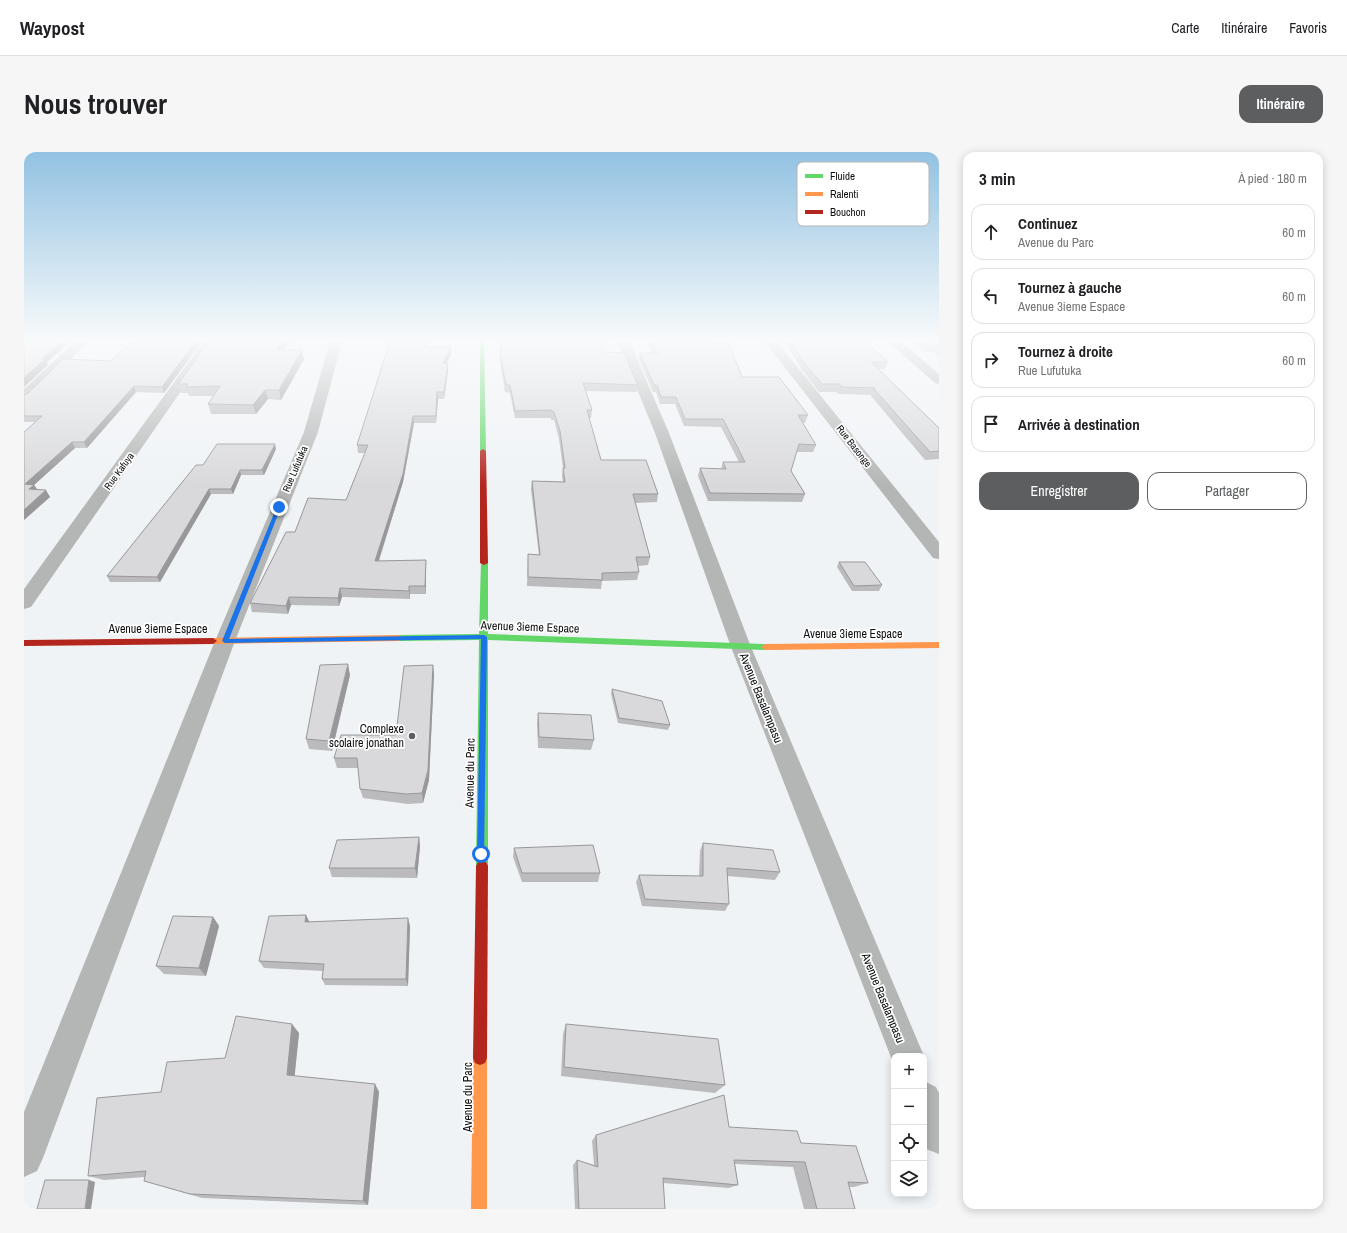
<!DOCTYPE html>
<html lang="fr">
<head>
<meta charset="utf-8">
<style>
  body { margin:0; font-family:"Archivo Narrow",sans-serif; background:#f6f6f6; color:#202124 }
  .controls { position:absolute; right:12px; bottom:12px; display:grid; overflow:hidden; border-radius:8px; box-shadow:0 2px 10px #0003 }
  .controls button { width:36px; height:36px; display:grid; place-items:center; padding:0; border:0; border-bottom:1px solid #e0e0e0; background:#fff; color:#202124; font:20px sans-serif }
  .stop { position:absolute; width:12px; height:12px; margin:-9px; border:3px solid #1a73e8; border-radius:50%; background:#fff }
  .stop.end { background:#1a73e8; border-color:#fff; box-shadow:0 1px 4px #0008 }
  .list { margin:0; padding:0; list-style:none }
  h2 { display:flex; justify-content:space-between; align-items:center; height:52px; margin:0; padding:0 16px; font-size:17px }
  h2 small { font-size:13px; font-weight:400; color:#757577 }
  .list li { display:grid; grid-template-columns:26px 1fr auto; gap:12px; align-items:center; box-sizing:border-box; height:56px; margin:0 8px 8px; padding:0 8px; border:1px solid #e0e0e0; border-radius:12px }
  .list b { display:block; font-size:15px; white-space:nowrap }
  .list p { margin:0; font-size:13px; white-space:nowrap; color:#757577 }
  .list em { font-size:13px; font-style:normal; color:#757577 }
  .actions { display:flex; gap:8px; padding:12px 16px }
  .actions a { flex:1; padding:9px 0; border:1px solid #5c5e60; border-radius:12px; text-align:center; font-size:14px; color:#5c5e60 }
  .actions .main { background:#5c5e60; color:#fff }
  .icon { flex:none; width:22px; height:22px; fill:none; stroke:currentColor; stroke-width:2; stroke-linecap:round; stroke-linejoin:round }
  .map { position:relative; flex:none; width:915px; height:1057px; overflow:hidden; border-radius:12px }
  header { display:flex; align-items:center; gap:24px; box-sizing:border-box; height:56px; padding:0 20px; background:#fff; border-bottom:1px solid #e0e0e0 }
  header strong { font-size:19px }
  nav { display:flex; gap:22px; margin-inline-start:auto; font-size:14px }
  .intro { display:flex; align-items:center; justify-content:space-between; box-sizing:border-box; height:96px; padding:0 24px }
  h1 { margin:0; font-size:28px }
  .button { padding:10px 18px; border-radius:12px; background:#5c5e60; color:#fff; font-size:14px; font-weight:700 }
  main { display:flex; gap:24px; padding:0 24px }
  aside { flex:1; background:#fff; border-radius:12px; box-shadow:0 2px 10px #0003 }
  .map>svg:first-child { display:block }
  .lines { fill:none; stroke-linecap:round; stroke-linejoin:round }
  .street { fill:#b4b6b6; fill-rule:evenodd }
  .fast { fill:#63d668; fill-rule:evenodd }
  .slow { fill:#ff974d; fill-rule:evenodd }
  .jam { fill:#b3261e; fill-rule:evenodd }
  .wall { fill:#bbbbbd }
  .shaded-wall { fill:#98989a }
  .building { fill:#d9d9dc; stroke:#98989a }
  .route { fill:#1a73e8 }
  .poi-dot { fill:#5c5e60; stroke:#fff; stroke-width:1.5 }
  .labels { text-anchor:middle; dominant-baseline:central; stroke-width:3.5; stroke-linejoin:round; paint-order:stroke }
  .far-street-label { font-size:10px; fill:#0d0e10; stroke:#fff }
  .street-label { font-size:12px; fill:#0d0e10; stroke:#fff }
  .poi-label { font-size:12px; fill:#0d0e10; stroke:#fff; text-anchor:end }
  .key { fill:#fff; stroke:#b6b7b7; stroke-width:1 }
  .key-label { font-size:11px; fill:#0d0e10 }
</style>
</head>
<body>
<header>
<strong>Waypost</strong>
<nav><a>Carte</a><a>Itinéraire</a><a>Favoris</a></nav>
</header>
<div class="intro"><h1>Nous trouver</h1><a class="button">Itinéraire</a></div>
<main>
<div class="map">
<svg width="915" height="1057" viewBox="0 0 915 1057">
  <rect width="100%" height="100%" fill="#f0f3f6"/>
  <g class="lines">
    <g class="street">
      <polygon points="55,186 68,186 5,247 0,248 0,237"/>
      <polygon points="182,186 194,186 7,455 0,457 0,437"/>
      <polygon points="307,186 319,186 294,280 211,489 19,1006 13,1019 0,1025 0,960 191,489 280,280"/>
      <polygon points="592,186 604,186 645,281 727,495 900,904 870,904 870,913 707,495 631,281"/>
      <polygon points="738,186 750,186 915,390 915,407 909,406"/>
      <polygon points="860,186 873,186 915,222 915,232 911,231"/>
      <polygon points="900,929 912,935 915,941 915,1002 902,997 900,992"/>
    </g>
    <g class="fast">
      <polygon points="456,186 460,186 462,299 459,301 456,299"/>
      <polygon points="457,409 460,409 464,411 464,482 741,492 745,495 741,498 464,488 464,714 462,718 458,719 454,718 452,714 455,488 375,489 371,486 375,483 455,482"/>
    </g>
    <g class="slow">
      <polygon points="375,483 379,486 375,489 189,492 185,489 189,486"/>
      <polygon points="915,490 915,496 741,498 737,495 741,492"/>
      <polygon points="456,899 461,901 463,906 463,1057 447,1057 449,906 451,901"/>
    </g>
    <g class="jam">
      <polygon points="459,297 462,299 464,411 460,413 456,411 456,299"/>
      <polygon points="189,486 193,489 189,492 0,494 0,488"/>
      <polygon points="458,709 462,710 464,714 463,906 461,911 456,913 451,911 449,906 452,714 454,710"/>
    </g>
  </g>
  <g class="wall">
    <polygon points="174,186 176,192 140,241 112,240 63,296 51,296 10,333 13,337 26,345 0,368 0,280 11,270 0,270 0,243 87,209"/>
    <polygon points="187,186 268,186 260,198 280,207 257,248 244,247 232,262 187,262 184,252 189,244 165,244 164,241 157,241 154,232"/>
    <polygon points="625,186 687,190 718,225 784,263 781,271 779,271 792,293 789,300 773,300 767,319 781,342 778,350 684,349 674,324 676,316 697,317 699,310 715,310 697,275 660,274 651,252 636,252 632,240 629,240 615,208 616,201 629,201 624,193"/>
    <polygon points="758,186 838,186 864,210 861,217 854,217 915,276 915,307 901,308 847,244 847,243 815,242 812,240 795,240 778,218"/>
    <polygon points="884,186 915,186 915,205 909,200 901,200"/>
    <polygon points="401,195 427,195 427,202 422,211 424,218 420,247 414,247 412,271 390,271 379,330 355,409 402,408 402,442 386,442 386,447 318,445 315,454 267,453 264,462 228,460 226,451 271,380 322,348 341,301 334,301 333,293"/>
    <polygon points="579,200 614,233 613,240 561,239 568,258 567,266 565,266 577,308 634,342 633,350 611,351 626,405 624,413 614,414 615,420 613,428 578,429 577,437 503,434 504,402 515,403 507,337 508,329 539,330 538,324 539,316 535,287 530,268 527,268 527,266 491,266 486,241 481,240 476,209 476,202"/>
    <polygon points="252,297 240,323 217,323 209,342 187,342 136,430 86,430 83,424 179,313"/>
    <polygon points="815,410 858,433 855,439 828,439 813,415"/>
    <polygon points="409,513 410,523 405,628 399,651 384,652 339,646 336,637 334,616 313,616 310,606 372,583"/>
    <polygon points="326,523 308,599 285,597 282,587"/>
    <polygon points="588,537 646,573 644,578 594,571 587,542"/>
    <polygon points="514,561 570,588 567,598 514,596 513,572"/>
    <polygon points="395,685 396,694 393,726 308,725 305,716"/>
    <polygon points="679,691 756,720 751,728 703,724 705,752 701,759 618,754 612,730 615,723 675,724 676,699"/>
    <polygon points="490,696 576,721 574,730 498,730 489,705"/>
    <polygon points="282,763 285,770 386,774 384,834 301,833 298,827 299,819 240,816 235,809"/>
    <polygon points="189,765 195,774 182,824 140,822 132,814"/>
    <polygon points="542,872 701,933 691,941 537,924 539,882"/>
    <polygon points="275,881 270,924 351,932 355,940 344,1053 178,1046 120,1029 121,1025 80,1028 64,1024 137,940 201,906"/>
    <polygon points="705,975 777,991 844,1031 830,1035 825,1035 831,1057 780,1057 769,1015 711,1012 714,1033 705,1036 639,1031 641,1057 551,1057 549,1013 553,1008 570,1013 568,989 572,983"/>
  </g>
  <g class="shaded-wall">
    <polygon points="42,186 51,186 23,210 24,213 0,235 0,226 17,207"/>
    <polygon points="174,186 176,192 140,241 138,235"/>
    <polygon points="261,186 268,186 254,207 252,198"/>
    <polygon points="401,186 402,186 401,201 400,195"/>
    <polygon points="427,195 427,202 419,218 419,211"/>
    <polygon points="278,198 280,207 257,248 255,238"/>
    <polygon points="424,211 424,218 420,247 420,240"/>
    <polygon points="110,234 112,240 63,296 60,290"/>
    <polygon points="241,238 244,247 232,262 229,253"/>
    <polygon points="413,240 414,247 412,271 412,264"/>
    <polygon points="389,264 390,271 379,330 352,417 351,409"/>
    <polygon points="48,290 51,296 10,333 14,339 4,339 1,332"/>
    <polygon points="251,292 252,297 240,323 238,318"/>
    <polygon points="216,318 217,323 209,342 207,337"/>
    <polygon points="185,337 187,342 136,430 133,425"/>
    <polygon points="22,338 26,345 0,368 0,358"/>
    <polygon points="402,408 402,442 401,434"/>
    <polygon points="385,434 386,442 386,447 385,439"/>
    <polygon points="316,436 318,445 315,454 314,446"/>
    <polygon points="265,445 267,453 264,462 262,454"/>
    <polygon points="324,512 326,523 308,599 305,589"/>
    <polygon points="409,513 410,523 405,628 399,651 398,641"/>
    <polygon points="395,685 396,694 393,726 391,716"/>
    <polygon points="282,763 286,771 281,770"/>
    <polygon points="189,765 195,774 182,824 175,816"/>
    <polygon points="384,766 386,774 384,834 382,827"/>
    <polygon points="268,872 275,881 270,931 263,923"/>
    <polygon points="351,932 355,940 344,1053 339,1049"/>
    <polygon points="65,1028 71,1030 67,1057 61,1057"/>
  </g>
  <g class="building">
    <polygon points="0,186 42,186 17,207 21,207 0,226"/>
    <polygon points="112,186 174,186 138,235 110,234 60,290 48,290 1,332 10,333 5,337 22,338 0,358 0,280 18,264 0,264 0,243 3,242 39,207 87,209"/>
    <polygon points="187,186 261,186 252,198 278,198 255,238 241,238 229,253 184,252 196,234 162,235 164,232 154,232"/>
    <polygon points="367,186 401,186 400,195 427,195 419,211 424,211 420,240 413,240 412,264 389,264 379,322 351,409 402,408 401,434 385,434 385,439 316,436 314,446 265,445 262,454 226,451 262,380 271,380 284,346 322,348 344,293 333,293"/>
    <polygon points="477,186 575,186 579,200 600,201 614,233 559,231 568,258 563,258 577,308 622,308 634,342 609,342 626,405 612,405 615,420 578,421 578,428 504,425 504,402 516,403 508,329 541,330 539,316 541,316 536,279 530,260 528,260 528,258 491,259 486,233 482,233 476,202"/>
    <polygon points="625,186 685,186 687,190 704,190 718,225 755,225 784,263 774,263 792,293 775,292 767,319 781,342 686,341 676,316 702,317 699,310 721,310 699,267 661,267 652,245 637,245 633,233 630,233 616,201 634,201"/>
    <polygon points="764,186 838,186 864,210 847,210 915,276 915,299 906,300 850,237 851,236 818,235 815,232 798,232 780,211"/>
    <polygon points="896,186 915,186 915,195 912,193 904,193"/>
    <polygon points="193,292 251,292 238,318 216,318 207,337 185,337 133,425 83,424 172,313 179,313"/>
    <polygon points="815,410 841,410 858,433 830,434"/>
    <polygon points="324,512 305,589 282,587 296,513"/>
    <polygon points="409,513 404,618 398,641 382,642 336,637 333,606 310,606 317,583 372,583 380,514"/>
    <polygon points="588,537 638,549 646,573 595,566"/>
    <polygon points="514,561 567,563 570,588 515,585"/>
    <polygon points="395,685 391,716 305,716 313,688"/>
    <polygon points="679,691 749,698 756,720 703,716 705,752 621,747 615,723 679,724"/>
    <polygon points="569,693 576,721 498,721 490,696"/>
    <polygon points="282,763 281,770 384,766 382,827 298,827 300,812 235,809 245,764"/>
    <polygon points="149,764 189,765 175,816 132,814"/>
    <polygon points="212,864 268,872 263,923 351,932 339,1049 166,1042 120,1029 122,1019 64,1024 73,946 137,940 143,910 201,906"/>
    <polygon points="542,872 694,887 701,933 540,915"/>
    <polygon points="700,943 705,975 773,979 777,991 832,994 844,1031 824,1030 831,1057 793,1057 781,1010 710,1008 714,1033 639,1026 641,1057 555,1057 553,1008 574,1015 572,983"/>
    <polygon points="21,1028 65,1028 61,1057 13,1057"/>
  </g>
  <linearGradient id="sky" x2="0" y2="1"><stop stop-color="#92c2e2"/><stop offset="0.56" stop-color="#f8fafb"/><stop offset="1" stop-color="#f8fafb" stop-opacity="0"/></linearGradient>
  <rect width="915" height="334" fill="url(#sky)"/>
  <polygon class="route" points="253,354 257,355 205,487 460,483 463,485 460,705 457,706 453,702 457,487 201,491 198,489"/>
  <circle class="poi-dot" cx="388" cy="584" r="4"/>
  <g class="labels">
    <g class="far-street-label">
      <text transform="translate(830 294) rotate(52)">Rue Basonge</text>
      <text transform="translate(271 317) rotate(-67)">Rue Lufutuka</text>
      <text transform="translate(95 319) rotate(-54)">Rue Kafuya</text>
    </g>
    <g class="street-label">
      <text transform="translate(506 475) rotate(2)">Avenue 3ieme Espace</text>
      <text x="134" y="477">Avenue 3ieme Espace</text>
      <text x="829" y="482">Avenue 3ieme Espace</text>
      <text transform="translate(737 546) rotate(68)">Avenue Basalampasu</text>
      <text transform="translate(446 621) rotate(-89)">Avenue du Parc</text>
      <text transform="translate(859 846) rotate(68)">Avenue Basalampasu</text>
      <text transform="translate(444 945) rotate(-90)">Avenue du Parc</text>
    </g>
    <g class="poi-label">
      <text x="380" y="577">Complexe<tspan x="380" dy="14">scolaire jonathan</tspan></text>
    </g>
  </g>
  <rect x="773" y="10" width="132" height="64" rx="6" class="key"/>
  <rect x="781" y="22" width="18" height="4" fill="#63d668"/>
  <rect x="781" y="40" width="18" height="4" fill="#ff974d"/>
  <rect x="781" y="58" width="18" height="4" fill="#b3261e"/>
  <g class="key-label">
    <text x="806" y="28">Fluide</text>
    <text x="806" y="46">Ralenti</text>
    <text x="806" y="64">Bouchon</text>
  </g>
</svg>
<div class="controls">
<button>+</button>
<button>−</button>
<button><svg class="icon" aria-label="locate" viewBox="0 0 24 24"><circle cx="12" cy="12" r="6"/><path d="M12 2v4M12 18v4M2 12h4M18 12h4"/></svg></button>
<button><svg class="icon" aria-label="layers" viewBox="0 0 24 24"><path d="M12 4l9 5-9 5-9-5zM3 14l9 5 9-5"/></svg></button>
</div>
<div class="stop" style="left:457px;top:702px"></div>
<div class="stop end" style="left:255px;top:355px"></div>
</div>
<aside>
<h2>3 min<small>À pied · 180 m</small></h2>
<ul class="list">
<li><svg class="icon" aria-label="ahead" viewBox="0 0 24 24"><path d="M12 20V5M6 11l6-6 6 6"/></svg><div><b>Continuez</b><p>Avenue du Parc</p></div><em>60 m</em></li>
<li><svg class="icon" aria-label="left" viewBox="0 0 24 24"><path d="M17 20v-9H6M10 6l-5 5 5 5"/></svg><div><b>Tournez à gauche</b><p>Avenue 3ieme Espace</p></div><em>60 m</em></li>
<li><svg class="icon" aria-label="right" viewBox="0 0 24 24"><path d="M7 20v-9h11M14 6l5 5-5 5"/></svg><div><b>Tournez à droite</b><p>Rue Lufutuka</p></div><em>60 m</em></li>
<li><svg class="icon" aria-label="arrive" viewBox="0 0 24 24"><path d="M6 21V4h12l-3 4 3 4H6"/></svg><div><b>Arrivée à destination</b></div></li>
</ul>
<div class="actions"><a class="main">Enregistrer</a><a>Partager</a></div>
</aside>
</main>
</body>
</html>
